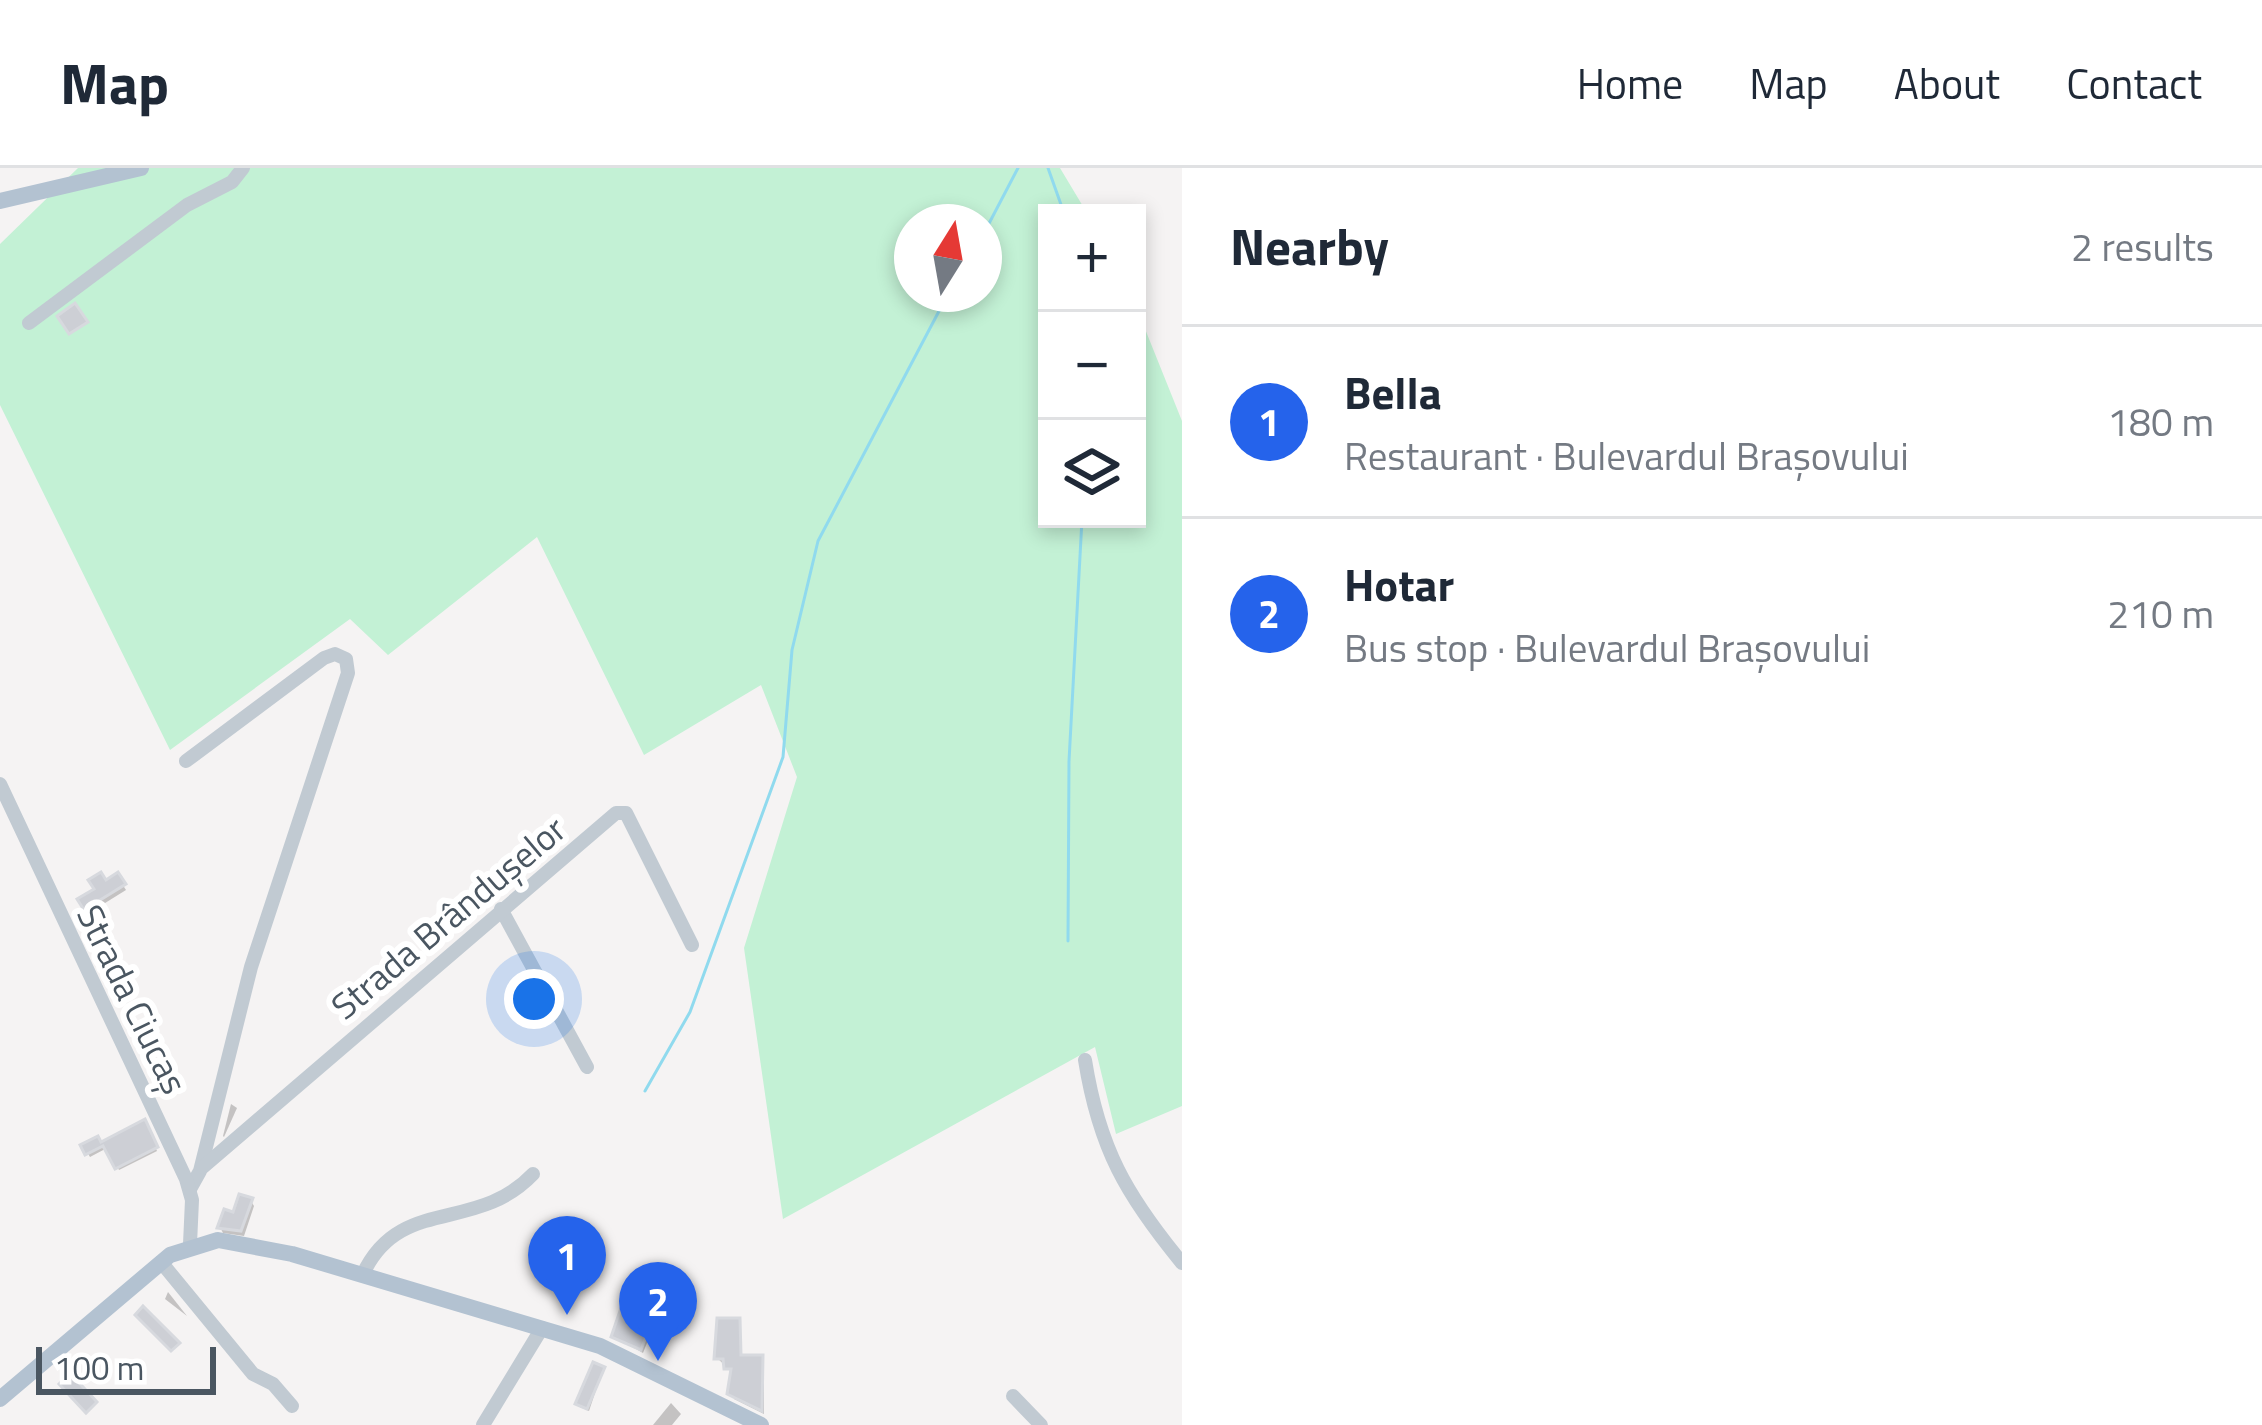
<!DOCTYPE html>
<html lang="en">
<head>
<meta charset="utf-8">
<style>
  body { margin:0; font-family:"Titillium Web",sans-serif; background:#f2f2f3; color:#1f2937 }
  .controls { position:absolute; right:36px; top:36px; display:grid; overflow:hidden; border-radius:0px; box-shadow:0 6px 18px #0003 }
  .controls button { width:108px; height:108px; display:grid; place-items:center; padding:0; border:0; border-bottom:3px solid #e0e1e3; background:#fff; color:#1f2937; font:60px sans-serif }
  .compass { position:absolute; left:894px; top:36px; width:108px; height:108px; border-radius:50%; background:#fff; box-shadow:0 6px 18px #0003; rotate:11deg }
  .scale { position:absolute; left:36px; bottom:30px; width:180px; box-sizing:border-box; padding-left:12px; border:6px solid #4a5661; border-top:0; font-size:33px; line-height:42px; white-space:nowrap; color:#4a5661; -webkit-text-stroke:9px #fff; paint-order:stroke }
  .you { position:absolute; left:534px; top:831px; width:42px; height:42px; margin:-30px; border:9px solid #fff; border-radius:50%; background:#1a73e8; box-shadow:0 0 0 18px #1a73e833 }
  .badge { display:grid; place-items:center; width:78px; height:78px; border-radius:50%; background:#2563eb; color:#fff; font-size:39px; font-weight:700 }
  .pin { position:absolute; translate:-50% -99px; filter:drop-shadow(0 3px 6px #0008) }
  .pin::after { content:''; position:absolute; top:63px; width:42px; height:36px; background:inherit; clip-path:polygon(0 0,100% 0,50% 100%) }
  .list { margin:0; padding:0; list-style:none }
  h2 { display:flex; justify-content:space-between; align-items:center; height:156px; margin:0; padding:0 48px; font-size:51px }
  h2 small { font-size:39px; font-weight:400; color:#747a83 }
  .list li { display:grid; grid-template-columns:78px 1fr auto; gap:36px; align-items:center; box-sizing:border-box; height:192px; padding:0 48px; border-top:3px solid #e0e1e3 }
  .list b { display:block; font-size:45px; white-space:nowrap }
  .list p { margin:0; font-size:39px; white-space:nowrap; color:#747a83 }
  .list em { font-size:39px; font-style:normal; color:#747a83 }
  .icon { flex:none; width:66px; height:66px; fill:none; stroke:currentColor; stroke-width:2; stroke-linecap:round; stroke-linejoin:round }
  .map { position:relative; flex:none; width:1182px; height:1257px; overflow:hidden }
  header { display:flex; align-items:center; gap:72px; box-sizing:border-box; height:168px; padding:0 60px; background:#fff; border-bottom:3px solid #e0e1e3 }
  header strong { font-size:57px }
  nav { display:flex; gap:66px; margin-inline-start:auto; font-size:42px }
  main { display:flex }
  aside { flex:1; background:#fff }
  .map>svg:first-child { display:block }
  .green { fill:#c3f1d5; fill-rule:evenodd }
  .shadow { fill:#0003 }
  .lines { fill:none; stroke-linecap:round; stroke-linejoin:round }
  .stream { stroke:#90daee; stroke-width:3 }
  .building { fill:#cdcfd5; stroke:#d7d9de; stroke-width:3 }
  .minor { stroke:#c1cad2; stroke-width:14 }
  .major { stroke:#b3c2d1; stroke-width:16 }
  .labels { text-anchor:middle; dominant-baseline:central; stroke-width:12; stroke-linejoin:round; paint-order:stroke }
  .street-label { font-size:36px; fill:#4a5661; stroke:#fff }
</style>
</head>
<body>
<header>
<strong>Map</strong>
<nav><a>Home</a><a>Map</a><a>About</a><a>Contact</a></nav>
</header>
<main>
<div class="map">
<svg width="1182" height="1257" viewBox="0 0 1182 1257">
  <rect width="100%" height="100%" fill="#f5f3f3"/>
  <path class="green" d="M78,0h982l27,45h-40v306h90v-210l45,112v685l-66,28 -21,-87 -312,172 -39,-271 53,-171 -36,-92 -117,70 -107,-218 -149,118 -38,-36 -180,131 -170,-345v-161zM912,54h72v72h-72z"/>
  <g class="shadow">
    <polygon points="117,708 126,722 89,745 81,732"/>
    <polygon points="231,936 237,940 224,969 223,968"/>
    <polygon points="144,955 157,983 119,1002 107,980 90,989 84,979 100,978"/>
    <polygon points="251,1033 254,1038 244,1068 223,1065 220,1059"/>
    <polygon points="644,1115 641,1138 658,1147 643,1185 615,1169"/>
    <polygon points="168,1124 187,1148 165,1131"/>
    <polygon points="738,1153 742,1190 761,1190 764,1196 764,1246 734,1231 733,1205 717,1190"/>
    <polygon points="603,1201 589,1243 580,1239 579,1236"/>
    <polygon points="671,1235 681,1246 672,1257 653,1257"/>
  </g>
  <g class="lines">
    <g class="stream">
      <polyline points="1048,0 1064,45"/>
      <polyline points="984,65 1018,0"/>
      <polyline points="1068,773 1069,593 1082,351"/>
      <polyline points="645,923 690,844 783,589 792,482 818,373 948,126"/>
    </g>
  </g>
  <g class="building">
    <polygon points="75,135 88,154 69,166 57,148"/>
    <polygon points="101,704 106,712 118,704 126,716 84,742 77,731 94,721 88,712"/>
    <polygon points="145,951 158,979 115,1001 103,978 85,987 80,977 98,968 101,974"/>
    <polygon points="239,1026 253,1030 241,1063 217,1060 224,1041 233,1044"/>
    <polygon points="632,1108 646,1112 639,1134 657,1140 641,1182 611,1169"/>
    <polygon points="143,1138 180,1175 171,1183 135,1147"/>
    <polygon points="717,1150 740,1150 741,1187 763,1187 762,1243 727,1226 731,1201 724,1201 723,1191 714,1191"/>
    <polygon points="593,1194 605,1199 587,1241 575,1236"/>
    <polygon points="70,1205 97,1234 86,1245 59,1216"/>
  </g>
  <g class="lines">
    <g class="minor">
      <polyline points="29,155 187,37 232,14 243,0"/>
      <polyline points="186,593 324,490 335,486 346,491 348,505 251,799 200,1003 190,1021"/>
      <polyline points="0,616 186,1011 192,1032 190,1076"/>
      <polyline points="501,741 587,899"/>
      <path d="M1085,892c14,88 41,135 97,203"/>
      <polyline points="203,999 616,645 626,645 692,777"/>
      <polyline points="161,1094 253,1206 273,1216 292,1238"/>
      <path d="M363,1106c37,-79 113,-40 170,-100"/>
      <polyline points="1013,1228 1041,1257"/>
      <polyline points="483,1257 542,1160"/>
    </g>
    <g class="major">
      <polyline points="0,33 141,0"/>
      <polyline points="0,1231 170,1087 218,1072 292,1086 600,1178 761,1257"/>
    </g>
  </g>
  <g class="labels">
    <g class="street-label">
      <text transform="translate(448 749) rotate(-40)">Strada Brândușelor</text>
      <text transform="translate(133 831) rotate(64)">Strada Ciucaș</text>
    </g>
  </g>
</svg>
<div class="controls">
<button>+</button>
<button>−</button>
<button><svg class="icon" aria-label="layers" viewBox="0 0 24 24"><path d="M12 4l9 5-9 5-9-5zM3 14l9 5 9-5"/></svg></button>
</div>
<svg class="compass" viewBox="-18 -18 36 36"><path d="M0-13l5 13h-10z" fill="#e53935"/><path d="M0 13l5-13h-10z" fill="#747a83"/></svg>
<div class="scale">100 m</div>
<div class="you"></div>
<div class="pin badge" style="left:567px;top:1147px">1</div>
<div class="pin badge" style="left:658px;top:1193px">2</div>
</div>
<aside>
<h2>Nearby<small>2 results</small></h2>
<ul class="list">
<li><span class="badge">1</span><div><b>Bella</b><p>Restaurant · Bulevardul Brașovului</p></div><em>180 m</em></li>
<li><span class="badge">2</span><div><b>Hotar</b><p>Bus stop · Bulevardul Brașovului</p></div><em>210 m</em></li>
</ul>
</aside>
</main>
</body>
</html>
